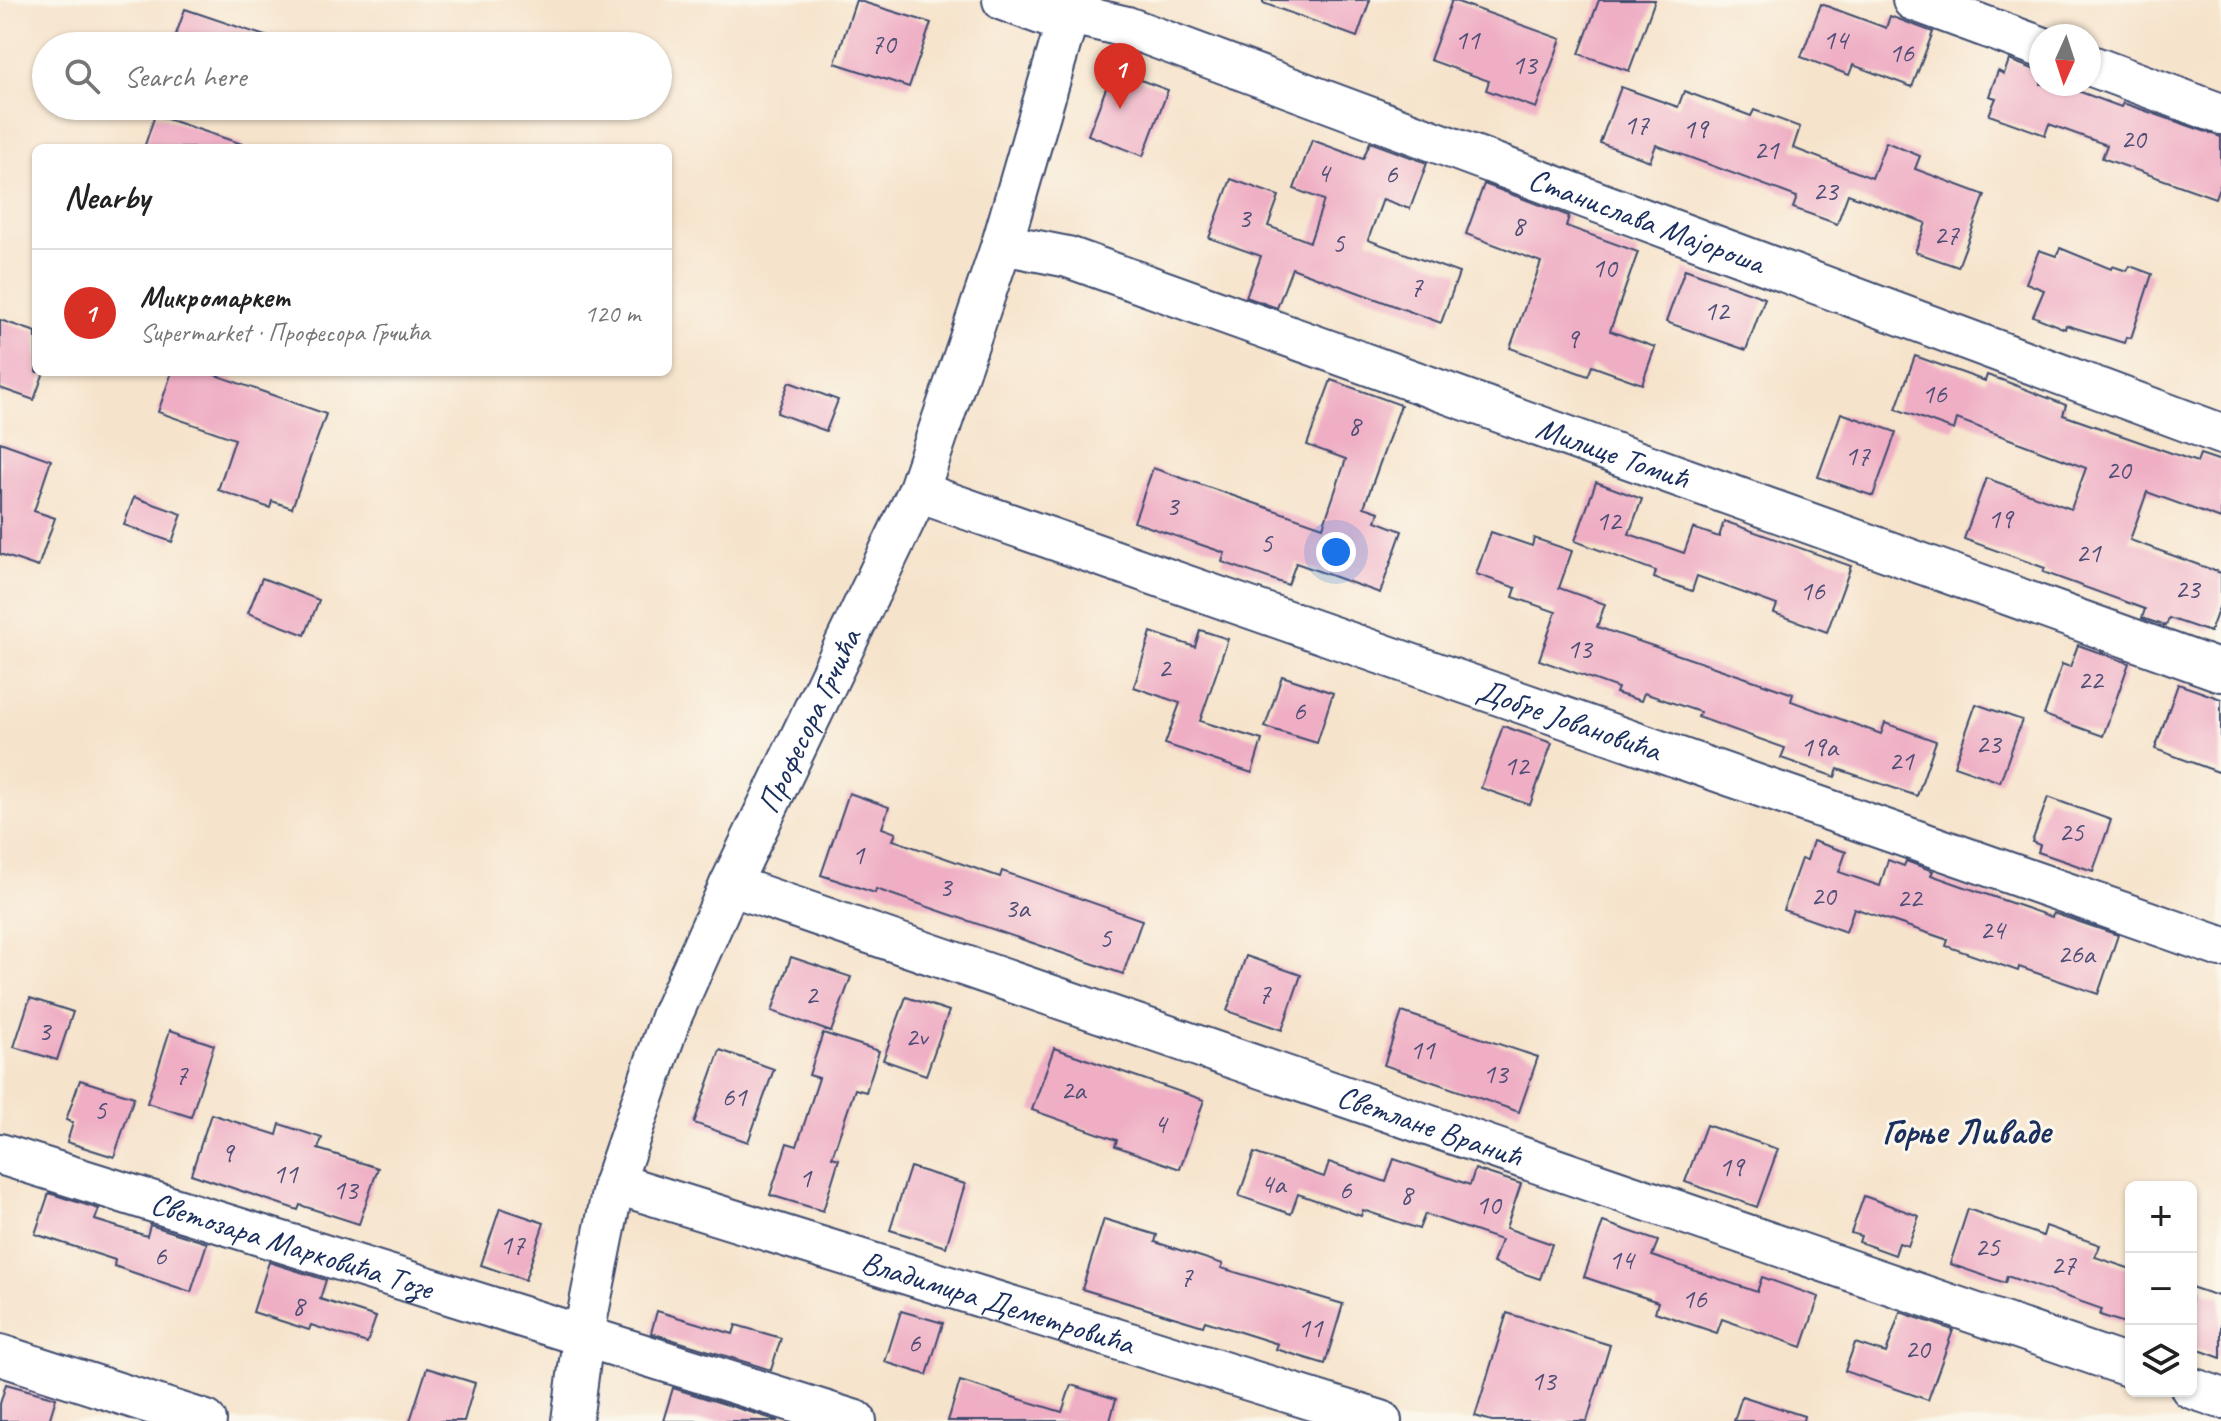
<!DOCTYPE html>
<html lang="en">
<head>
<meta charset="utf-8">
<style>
  body { margin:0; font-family:Caveat,sans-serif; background:#f2f2f2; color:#222 }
  .controls { position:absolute; right:24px; bottom:24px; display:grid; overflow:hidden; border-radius:12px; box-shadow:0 2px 6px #0004 }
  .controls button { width:72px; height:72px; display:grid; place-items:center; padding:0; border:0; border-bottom:2px solid #e0e0e0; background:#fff; color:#222; font:40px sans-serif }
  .compass { position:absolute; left:2029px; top:24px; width:72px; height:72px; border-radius:50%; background:#fff; box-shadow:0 2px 6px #0004; rotate:183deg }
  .you { position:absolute; left:1336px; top:552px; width:28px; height:28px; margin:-20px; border:6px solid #fff; border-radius:50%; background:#1a73e8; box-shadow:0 0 0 12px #1a73e833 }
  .badge { display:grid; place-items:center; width:52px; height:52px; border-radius:50%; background:#d93025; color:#fff; font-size:26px; font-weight:700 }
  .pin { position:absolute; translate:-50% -66px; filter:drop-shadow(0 2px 4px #0008) }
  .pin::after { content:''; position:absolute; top:42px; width:28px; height:24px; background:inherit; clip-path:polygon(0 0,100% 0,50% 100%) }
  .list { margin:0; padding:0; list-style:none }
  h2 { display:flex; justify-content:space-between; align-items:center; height:104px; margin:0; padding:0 32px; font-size:34px }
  h2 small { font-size:26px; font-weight:400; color:#767676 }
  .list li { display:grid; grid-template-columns:52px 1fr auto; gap:24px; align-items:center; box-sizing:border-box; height:128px; padding:0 32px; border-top:2px solid #e0e0e0 }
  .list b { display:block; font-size:30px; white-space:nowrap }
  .list p { margin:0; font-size:26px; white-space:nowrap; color:#767676 }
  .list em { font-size:26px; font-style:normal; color:#767676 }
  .icon { flex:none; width:44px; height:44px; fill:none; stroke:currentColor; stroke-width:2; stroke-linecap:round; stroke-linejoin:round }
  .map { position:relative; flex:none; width:2221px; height:1421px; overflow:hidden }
  .search { position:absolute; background:#fff; box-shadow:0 2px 6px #0004; left:32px; top:32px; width:640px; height:88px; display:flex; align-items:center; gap:20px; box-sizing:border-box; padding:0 28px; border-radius:44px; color:#767676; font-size:30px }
  .panel { position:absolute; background:#fff; box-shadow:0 2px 6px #0004; left:32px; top:144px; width:640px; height:232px; border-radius:12px }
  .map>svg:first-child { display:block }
  .building { fill:#efaec4 }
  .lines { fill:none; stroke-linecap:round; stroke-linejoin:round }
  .minor-casing { stroke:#3c4a6e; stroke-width:44 }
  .minor { stroke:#fff; stroke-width:40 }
  .labels { text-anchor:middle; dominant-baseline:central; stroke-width:6; stroke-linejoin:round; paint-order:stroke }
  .number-label { font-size:28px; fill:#504f78 }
  .street-label { font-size:32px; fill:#1b2f5e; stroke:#fbf7ec }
  .quarter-label { font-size:36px; font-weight:bold; fill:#1b2f5e; stroke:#fbf7ec }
</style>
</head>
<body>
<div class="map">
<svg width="2221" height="1421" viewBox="0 0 2221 1421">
  <rect width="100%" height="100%" fill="#fbf7ec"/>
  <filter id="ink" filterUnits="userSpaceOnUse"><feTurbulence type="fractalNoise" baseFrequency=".0125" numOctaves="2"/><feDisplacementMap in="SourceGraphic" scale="16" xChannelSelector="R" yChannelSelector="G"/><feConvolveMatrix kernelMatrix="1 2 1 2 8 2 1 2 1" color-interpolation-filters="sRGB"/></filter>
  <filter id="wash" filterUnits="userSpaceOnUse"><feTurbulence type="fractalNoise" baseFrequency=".006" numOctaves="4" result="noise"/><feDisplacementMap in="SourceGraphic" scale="32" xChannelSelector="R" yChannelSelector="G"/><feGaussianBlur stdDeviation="1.8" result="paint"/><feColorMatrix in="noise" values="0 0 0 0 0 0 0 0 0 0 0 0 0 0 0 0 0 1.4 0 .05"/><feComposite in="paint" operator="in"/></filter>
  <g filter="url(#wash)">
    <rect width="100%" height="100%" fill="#f6e3cb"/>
    <g id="blocks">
      <g class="building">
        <polygon points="856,0 931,23 909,87 835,63"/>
        <polygon points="1263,0 1370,0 1357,37 1263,3"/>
        <polygon points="1452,0 1561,39 1536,108 1486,90 1489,81 1430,60"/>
        <polygon points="1599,0 1655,0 1629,71 1579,54"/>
        <polygon points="1821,4 1886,28 1890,16 1933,32 1912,87 1853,65 1849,75 1801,57"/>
        <polygon points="185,9 283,42 282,46 172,46"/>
        <polygon points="2009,60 2041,72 2041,84 2059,84 2121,107 2123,103 2221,137 2221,182 2215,198 2102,158 2107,145 2049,124 2045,135 1989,115 1996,98 1989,96 1998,71 2004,74"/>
        <polygon points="1113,70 1168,90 1143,156 1088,135"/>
        <polygon points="1621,87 1678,107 1684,91 1751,116 1754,110 1800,127 1793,148 1872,178 1886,142 1920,156 1915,169 1985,195 1958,267 1915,252 1926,223 1848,194 1837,224 1793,208 1797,197 1656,145 1650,161 1600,143"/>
        <polygon points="155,115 242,144 241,148 144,148"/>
        <polygon points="1312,140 1363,159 1370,142 1427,163 1410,209 1383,199 1368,240 1459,273 1441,323 1292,268 1277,308 1246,297 1261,256 1209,238 1231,179 1279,196 1268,226 1310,242 1324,200 1294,189"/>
        <polygon points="1484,184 1569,216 1566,226 1638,252 1610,331 1655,347 1642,384 1592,366 1588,376 1510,348 1541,262 1466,234"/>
        <polygon points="2060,248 2111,269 2112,266 2127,271 2130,266 2152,274 2131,338 2126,337 2124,343 2066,325 2065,329 2033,316 2044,290 2026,283 2039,250 2056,256"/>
        <polygon points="1685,269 1765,298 1746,350 1666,322"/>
        <polygon points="0,320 36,332 36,372 44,372 34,400 0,388"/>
        <polygon points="1915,356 1985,381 1987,375 2002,380 2066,405 2063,415 2197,462 2200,454 2221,461 2221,519 2147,492 2130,540 2221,573 2221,602 2210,632 2169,618 2166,626 2142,618 2145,609 2043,572 2045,568 1964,539 1986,478 2071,509 2086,468 1957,419 1954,430 1896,409"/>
        <polygon points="172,372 207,372 326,414 292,508 272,501 270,508 218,490 235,439 158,412"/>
        <polygon points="1331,380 1401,405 1364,507 1379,512 1376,521 1402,531 1380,593 1296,563 1288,585 1222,562 1225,553 1134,522 1153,468 1323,527 1346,459 1307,445"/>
        <polygon points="789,382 838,400 826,431 777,413"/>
        <polygon points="1841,413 1896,432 1873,496 1818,477"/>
        <polygon points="0,442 51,460 34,511 55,518 38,567 0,554"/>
        <polygon points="1596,482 1642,499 1629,534 1684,553 1693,528 1719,537 1724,521 1851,566 1827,632 1774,613 1777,605 1697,576 1692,591 1654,578 1656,571 1575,541"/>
        <polygon points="134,497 182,514 172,542 124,525"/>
        <polygon points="1491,532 1532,546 1534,538 1572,551 1559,588 1605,604 1597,627 1793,694 1791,701 1881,734 1885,723 1936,741 1917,796 1838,769 1835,777 1781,758 1785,748 1698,717 1700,712 1644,693 1641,701 1616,693 1618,688 1539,660 1556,612 1513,597 1516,588 1476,574"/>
        <polygon points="262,578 319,600 305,635 248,613"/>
        <polygon points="1200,630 1228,639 1200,721 1262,740 1252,773 1165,744 1180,703 1134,687 1151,632 1195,647"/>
        <polygon points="2078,645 2129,663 2103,736 2044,715 2062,664 2070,667"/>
        <polygon points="1282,676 1333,693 1317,743 1265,727"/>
        <polygon points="2178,684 2221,699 2221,773 2155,749"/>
        <polygon points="1976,704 2022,720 2000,782 1954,766"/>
        <polygon points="1503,726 1552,743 1530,805 1481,788"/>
        <polygon points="849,793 889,807 882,828 896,833 893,840 1000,877 1002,871 1142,920 1123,974 876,889 875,893 821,875"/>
        <polygon points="2048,797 2111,820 2093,871 2038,852 2040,845 2032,842"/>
        <polygon points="1813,841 1846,852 1839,872 1880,886 1888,860 1904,866 1906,861 1933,871 1931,875 1965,887 2052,917 2053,913 2118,935 2098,994 2019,967 2018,971 1946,946 1948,940 1854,908 1846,932 1783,910 1801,859 1807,860"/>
        <polygon points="1246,956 1301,975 1282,1030 1227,1011"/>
        <polygon points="791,957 851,977 831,1032 772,1011"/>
        <polygon points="906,997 949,1011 926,1075 883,1060"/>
        <polygon points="30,998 73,1012 57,1060 14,1047"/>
        <polygon points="1402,1012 1538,1057 1519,1112 1384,1065"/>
        <polygon points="170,1030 214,1045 191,1117 147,1103"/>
        <polygon points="823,1033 879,1051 866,1092 855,1089 832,1157 839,1159 823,1211 770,1195 787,1143 797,1146 819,1078 809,1075"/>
        <polygon points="1054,1048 1204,1100 1180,1169 1115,1146 1117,1140 1032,1110"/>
        <polygon points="720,1050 774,1069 748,1142 694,1123"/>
        <polygon points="80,1080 134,1097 114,1157 67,1142 73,1123 66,1120"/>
        <polygon points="211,1114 277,1135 280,1124 322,1138 318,1149 378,1168 359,1224 300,1205 298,1210 191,1174"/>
        <polygon points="1706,1125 1778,1149 1757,1207 1685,1182"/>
        <polygon points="1254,1153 1324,1177 1329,1162 1386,1182 1394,1159 1470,1185 1475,1169 1521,1184 1506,1228 1552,1244 1540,1279 1493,1263 1501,1240 1425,1214 1419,1229 1363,1210 1361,1216 1298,1194 1291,1214 1239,1196"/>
        <polygon points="910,1167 965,1184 946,1247 890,1230"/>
        <polygon points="49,1193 99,1209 95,1220 147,1236 150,1225 207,1243 191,1292 114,1266 115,1260 35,1234"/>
        <polygon points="1864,1196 1919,1216 1908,1246 1899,1243 1895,1255 1859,1242 1861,1236 1851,1233"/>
        <polygon points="500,1208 544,1223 525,1280 481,1265"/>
        <polygon points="1968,1209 2043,1236 2046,1226 2100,1245 2095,1257 2131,1269 2131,1325 2100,1315 2102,1309 2007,1276 2005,1283 1950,1264"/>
        <polygon points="1104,1219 1157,1235 1155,1242 1223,1264 1221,1268 1343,1304 1325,1364 1276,1349 1278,1344 1205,1321 1203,1326 1082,1289"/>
        <polygon points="1603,1222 1658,1241 1652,1256 1757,1292 1762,1277 1819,1297 1802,1347 1722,1319 1717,1333 1655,1312 1658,1302 1584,1277"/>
        <polygon points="269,1262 326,1280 320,1299 376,1317 367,1343 311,1325 309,1330 253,1312"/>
        <polygon points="2191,1287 2221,1297 2221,1358 2191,1347"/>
        <polygon points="657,1311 733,1334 736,1325 781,1338 771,1370 651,1333"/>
        <polygon points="901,1311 943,1323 927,1375 885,1362"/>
        <polygon points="1900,1312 1953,1330 1928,1400 1845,1371 1855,1343 1886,1353"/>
        <polygon points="1507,1313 1610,1345 1587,1421 1492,1421 1475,1416"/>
        <polygon points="427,1368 475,1383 464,1421 410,1421"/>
        <polygon points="960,1381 1062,1412 1071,1385 1116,1399 1110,1421 948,1421"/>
        <polygon points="6,1384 56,1398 49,1421 0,1421 0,1404"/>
        <polygon points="673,1388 779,1421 663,1421"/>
        <polygon points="1742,1396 1804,1416 1803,1421 1734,1421"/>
      </g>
    </g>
  </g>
  <g filter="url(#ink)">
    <use href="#blocks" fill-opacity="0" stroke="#3c4a6e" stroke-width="2"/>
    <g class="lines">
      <defs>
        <g id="minor">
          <polyline points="1003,0 1068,24"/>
          <polyline points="1913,0 2041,47"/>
          <path id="s1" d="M1071,14l56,13 1094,407"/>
          <polyline points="2089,65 2221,114"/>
          <path id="s2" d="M1002,244l66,13 1153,414"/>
          <path id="s3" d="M918,492l1303,455"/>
          <path id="s4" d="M730,885l1401,482"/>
          <path id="s5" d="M0,1154l856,267"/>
          <path id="s6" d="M614,1183l767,238"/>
          <polyline points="0,1355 206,1421"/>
          <polyline points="2191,1388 2221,1398"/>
          <path id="s7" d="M572,1421l11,-83 31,-155 57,-166 59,-132 188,-393 84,-248 71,-244"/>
        </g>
      </defs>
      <use href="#minor" class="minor-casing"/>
      <use href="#minor" class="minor"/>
    </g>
  </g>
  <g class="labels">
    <g class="number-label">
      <text x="1467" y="39">11</text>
      <text x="1835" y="39">14</text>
      <text x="883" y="43">70</text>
      <text x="1901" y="52">16</text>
      <text x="1524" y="64">13</text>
      <text x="1636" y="124">17</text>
      <text x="1695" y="128">19</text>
      <text x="2133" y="138">20</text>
      <text x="1766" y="149">21</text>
      <text x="1323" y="172">4</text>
      <text x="1391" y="173">6</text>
      <text x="1825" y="190">23</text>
      <text x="1244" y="217">3</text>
      <text x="1518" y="225">8</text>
      <text x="1946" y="234">27</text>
      <text x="1338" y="242">5</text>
      <text x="1604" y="267">10</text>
      <text x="1416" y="286">7</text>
      <text x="1716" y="310">12</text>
      <text x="1572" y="338">9</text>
      <text x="1934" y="393">16</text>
      <text x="1354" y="425">8</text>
      <text x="1857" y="455">17</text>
      <text x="2118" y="469">20</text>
      <text x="1172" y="505">3</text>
      <text x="2000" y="518">19</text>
      <text x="1608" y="520">12</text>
      <text x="1266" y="542">5</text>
      <text x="2088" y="552">21</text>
      <text x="2187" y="588">23</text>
      <text x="1812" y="590">16</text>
      <text x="1579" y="648">13</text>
      <text x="1164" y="667">2</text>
      <text x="2090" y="679">22</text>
      <text x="1299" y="710">6</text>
      <text x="1988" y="743">23</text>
      <text x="1819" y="746">19a</text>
      <text x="1901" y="760">21</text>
      <text x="1516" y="765">12</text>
      <text x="2071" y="831">25</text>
      <text x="858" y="854">1</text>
      <text x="945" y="886">3</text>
      <text x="1823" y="895">20</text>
      <text x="1909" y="897">22</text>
      <text x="1017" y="907">3a</text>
      <text x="1992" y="929">24</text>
      <text x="1105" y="937">5</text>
      <text x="2076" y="953">26a</text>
      <text x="1264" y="993">7</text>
      <text x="811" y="994">2</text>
      <text x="44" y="1030">3</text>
      <text x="916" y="1036">2v</text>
      <text x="1422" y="1049">11</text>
      <text x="1495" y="1073">13</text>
      <text x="181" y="1074">7</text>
      <text x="1073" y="1089">2a</text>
      <text x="734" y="1096">61</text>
      <text x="100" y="1109">5</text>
      <text x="1160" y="1123">4</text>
      <text x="227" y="1152">9</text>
      <text x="1731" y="1166">19</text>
      <text x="285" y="1173">11</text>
      <text x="805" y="1177">1</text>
      <text x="1273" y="1183">4a</text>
      <text x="345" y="1189">13</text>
      <text x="1345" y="1189">6</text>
      <text x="1406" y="1194">8</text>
      <text x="1488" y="1204">10</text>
      <text x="512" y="1244">17</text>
      <text x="1987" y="1246">25</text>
      <text x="160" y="1255">6</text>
      <text x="1621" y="1259">14</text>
      <text x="2063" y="1264">27</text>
      <text x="1186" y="1276">7</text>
      <text x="1694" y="1298">16</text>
      <text x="298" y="1305">8</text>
      <text x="1310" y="1327">11</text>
      <text x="914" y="1342">6</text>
      <text x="1917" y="1348">20</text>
      <text x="1543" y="1380">13</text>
    </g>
    <g class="street-label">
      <text stroke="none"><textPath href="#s1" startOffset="612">Станислава Мајороша</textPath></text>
      <text stroke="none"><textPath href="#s2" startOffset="646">Милице Томић</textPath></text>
      <text stroke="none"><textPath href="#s3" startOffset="690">Добре Јовановића</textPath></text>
      <text stroke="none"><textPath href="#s7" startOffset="744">Професора Грчића</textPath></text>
      <text stroke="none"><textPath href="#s4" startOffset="740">Светлане Вранић</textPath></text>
      <text stroke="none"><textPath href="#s5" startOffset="306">Светозара Марковића Тозе</textPath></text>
      <text stroke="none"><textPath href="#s6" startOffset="402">Владимира Деметровића</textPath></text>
    </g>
    <g class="quarter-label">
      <text x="1966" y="1131">Горње Ливаде</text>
    </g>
  </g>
</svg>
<div class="controls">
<button>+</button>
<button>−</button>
<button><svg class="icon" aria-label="layers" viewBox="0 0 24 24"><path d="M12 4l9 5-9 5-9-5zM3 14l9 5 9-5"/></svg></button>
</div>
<svg class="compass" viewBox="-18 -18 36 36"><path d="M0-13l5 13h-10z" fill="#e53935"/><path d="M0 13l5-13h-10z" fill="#767676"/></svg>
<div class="you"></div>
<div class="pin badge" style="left:1120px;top:109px">1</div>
<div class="search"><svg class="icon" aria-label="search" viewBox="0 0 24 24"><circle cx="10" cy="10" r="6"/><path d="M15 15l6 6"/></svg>Search here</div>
<section class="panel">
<h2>Nearby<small></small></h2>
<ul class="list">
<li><span class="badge">1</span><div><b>Микромаркет</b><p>Supermarket · Професора Грчића</p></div><em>120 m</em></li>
</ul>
</section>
</div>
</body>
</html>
